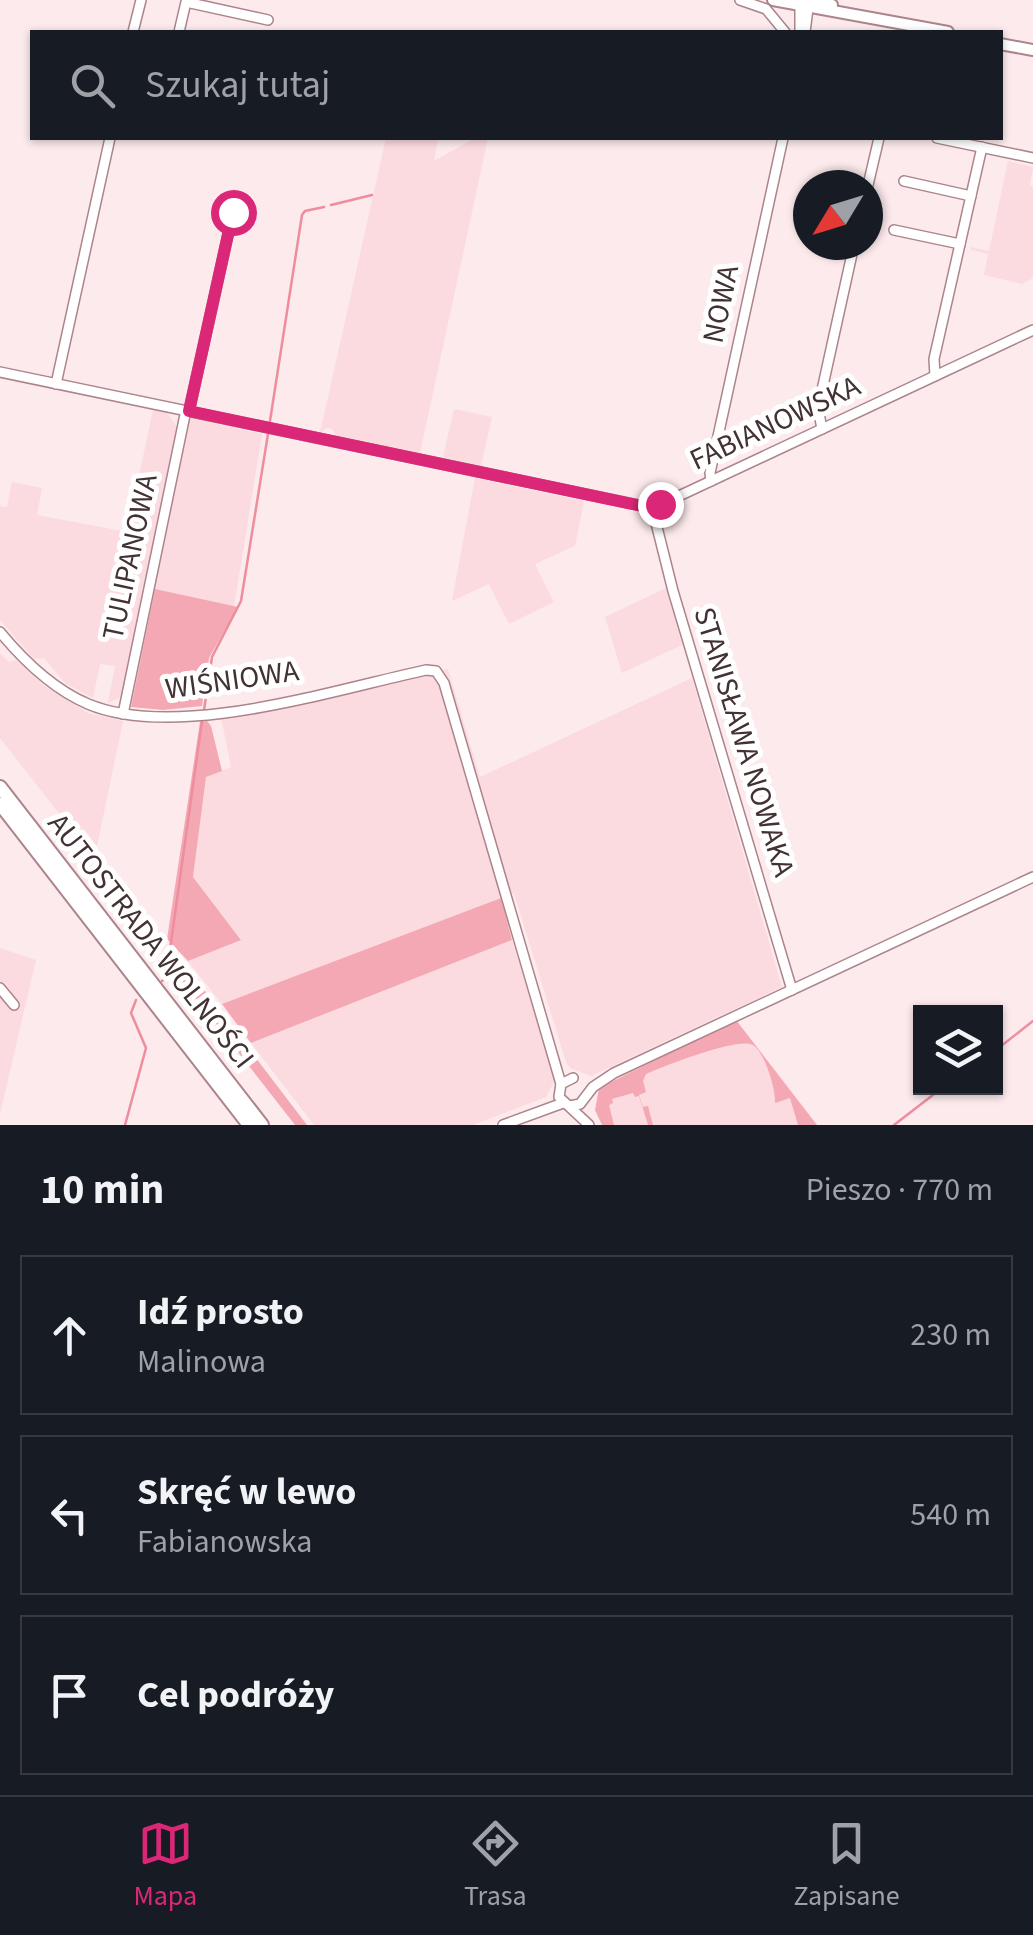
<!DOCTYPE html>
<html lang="pl">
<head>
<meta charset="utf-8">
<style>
  body { margin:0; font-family:"Source Sans 3",sans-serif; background:#242831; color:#f1f3f6 }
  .controls { position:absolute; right:30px; bottom:30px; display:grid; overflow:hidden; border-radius:0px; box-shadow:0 2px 8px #0004 }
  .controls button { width:90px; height:90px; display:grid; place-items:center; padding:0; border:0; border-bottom:2px solid #363941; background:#171b24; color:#f1f3f6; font:50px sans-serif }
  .compass { position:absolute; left:793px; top:170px; width:90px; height:90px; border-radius:50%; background:#171b24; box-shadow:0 2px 8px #0004; rotate:232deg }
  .stop { position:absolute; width:30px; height:30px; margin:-22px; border:8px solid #db2777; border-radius:50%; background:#fff }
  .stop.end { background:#db2777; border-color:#fff; box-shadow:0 2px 10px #0008 }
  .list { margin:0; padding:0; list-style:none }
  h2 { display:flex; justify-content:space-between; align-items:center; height:130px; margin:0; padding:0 40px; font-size:42px }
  h2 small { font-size:32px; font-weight:400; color:#9ea1a6 }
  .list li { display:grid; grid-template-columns:65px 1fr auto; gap:30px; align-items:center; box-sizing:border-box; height:160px; margin:0 20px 20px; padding:0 20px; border:2px solid #363941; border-radius:0px }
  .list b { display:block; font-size:38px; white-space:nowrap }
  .list p { margin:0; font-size:32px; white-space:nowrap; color:#9ea1a6 }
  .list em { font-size:32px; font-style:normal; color:#9ea1a6 }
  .icon { flex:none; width:55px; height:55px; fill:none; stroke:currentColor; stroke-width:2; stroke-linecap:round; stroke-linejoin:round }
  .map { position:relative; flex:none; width:1033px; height:1125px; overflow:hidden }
  .search { position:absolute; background:#171b24; box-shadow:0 2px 8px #0004; left:30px; right:30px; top:30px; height:110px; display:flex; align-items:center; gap:25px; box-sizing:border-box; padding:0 35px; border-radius:0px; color:#9ea1a6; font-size:38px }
  .sheet { height:670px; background:#171b24 }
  nav { display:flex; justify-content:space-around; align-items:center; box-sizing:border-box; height:140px; border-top:2px solid #363941; background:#171b24; font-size:28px; color:#9ea1a6 }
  nav a { display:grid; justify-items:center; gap:5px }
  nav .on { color:#db2777 }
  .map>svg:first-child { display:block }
  .built { fill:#fbdbdf }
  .green { fill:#f4a8b4 }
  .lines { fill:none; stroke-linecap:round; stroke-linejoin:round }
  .stream { stroke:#ee8d9e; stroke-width:2.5 }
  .minor-casing { stroke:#ac848a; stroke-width:12 }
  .major-casing { stroke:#ac848a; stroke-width:14 }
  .highway-casing { stroke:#ac848a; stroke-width:16 }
  .minor { stroke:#fff; stroke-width:9 }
  .major { stroke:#fff; stroke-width:10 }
  .highway { stroke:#fff; stroke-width:12 }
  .route { stroke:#db2777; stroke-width:12 }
  .labels { text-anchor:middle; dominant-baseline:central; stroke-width:10; stroke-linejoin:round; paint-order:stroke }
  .street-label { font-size:30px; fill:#433234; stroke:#fff }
</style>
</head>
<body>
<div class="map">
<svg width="1033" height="1125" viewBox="0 0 1033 1125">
  <rect width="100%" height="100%" fill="#fceaec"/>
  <g class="built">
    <polygon points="386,138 438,138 434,161 475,138 488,138 420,453 336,436 332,429 326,428 320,433"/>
    <polygon points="1008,161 1033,167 1030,185 1033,187 1033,278 1022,284 984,275 988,254 971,250 971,247 989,251"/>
    <polygon points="454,409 492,417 481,466 443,457"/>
    <polygon points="153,410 167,413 177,426 121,697 108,703 115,666 100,664 93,698 65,683 44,658 34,659 0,620 0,506 7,507 12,482 42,488 37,515 127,532"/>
    <polygon points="190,418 262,434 234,607 155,589"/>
    <polygon points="475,478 584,501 575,546 535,564 554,602 509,624 489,584 452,601"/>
    <polygon points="666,588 682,645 622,673 605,617"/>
    <polygon points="0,653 9,662 16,660 43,685 88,713 123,721 97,846 85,830 69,826 0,738"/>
    <polygon points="448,669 480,777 692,678 782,987 591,1076 570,1068 566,1062 514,893 222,1004 188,961 241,939 193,877 206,777 231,767 221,717"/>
    <polygon points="512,940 555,1080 546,1097 473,1125 314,1125 251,1043"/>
    <polygon points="0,948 36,960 0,1114"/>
    <polygon points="740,1026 817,1125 607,1125 607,1089"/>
  </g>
  <g class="green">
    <polygon points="155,589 238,607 209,658 202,706 163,710 131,707"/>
    <polygon points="207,721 211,726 222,771 206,777 193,877 241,940 188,961 167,939 200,722"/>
    <polygon points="501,898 512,940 251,1043 222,1004"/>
    <polygon points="182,961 307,1125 295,1125 174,970"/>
    <path d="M736,1020l81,105h-19l-8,-27 -15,5c1,-14 -11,-52 -22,-58 -13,-9 -92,22 -107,29l-3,7 3,11 -7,3 4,12 5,-1 5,19h-5l-9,-29 -4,1 -2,-4 -21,6 1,4 -4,2 5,20h-12l-7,-15 4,-22z"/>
  </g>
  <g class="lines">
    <g class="stream">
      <polyline points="331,205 372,195"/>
      <polyline points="270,421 302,215 305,211 324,207"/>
      <polyline points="204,710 212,657 241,601 268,434"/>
      <polyline points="162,981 166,978 202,721"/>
      <polyline points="996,1050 1033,1021"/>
      <polyline points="125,1125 146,1048 131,1013 136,1000"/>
      <polyline points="894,1125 942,1088"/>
    </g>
    <defs>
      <g id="minor">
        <polyline points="740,0 766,9 785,32"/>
        <polyline points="133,32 141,0"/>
        <polyline points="179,32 186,2 268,20"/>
        <polyline points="800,32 800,0"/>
        <polyline points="805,32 809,1"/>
        <polyline points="937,138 1033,158"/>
        <polyline points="904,181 971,196"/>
        <polyline points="868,185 879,138"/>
        <polyline points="894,230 960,244"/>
        <polyline points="0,372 648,507 664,503 1033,330"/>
        <polyline points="935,376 934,359 982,147"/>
        <polyline points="56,384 110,138"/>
        <polyline points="189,411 233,212"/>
        <polyline points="822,429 818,408 854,245"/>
        <polyline points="711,481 710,473 783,138"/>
        <polyline points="652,507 673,591 792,990"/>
        <path d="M0,632c24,29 53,57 88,72 88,37 245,-14 338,-34l10,1 8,12 117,401"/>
        <polyline points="123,714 186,410"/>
        <polyline points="0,988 14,1005"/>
        <polyline points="573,1078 561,1084 559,1097 589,1125"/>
        <polyline points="570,1106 580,1104 593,1087 614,1073 1033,877"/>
        <polyline points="503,1125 563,1103"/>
      </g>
      <g id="major">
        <polyline points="773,0 948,32"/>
        <polyline points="809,0 832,5"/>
        <polyline points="1000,44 1033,50"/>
      </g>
      <g id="highway">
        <polyline points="0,787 262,1125"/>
        <polyline points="0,804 249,1125"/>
      </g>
    </defs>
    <use href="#minor" class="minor-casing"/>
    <use href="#major" class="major-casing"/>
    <use href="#highway" class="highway-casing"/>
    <use href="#minor" class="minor"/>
    <use href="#major" class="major"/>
    <use href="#highway" class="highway"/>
  </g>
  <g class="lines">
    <polyline class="route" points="233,212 189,411 642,506 660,504"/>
  </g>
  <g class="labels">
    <g class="street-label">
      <text transform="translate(721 304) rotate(-78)">NOWA</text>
      <text transform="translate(775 423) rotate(-25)">FABIANOWSKA</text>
      <text transform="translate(130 557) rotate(-78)">TULIPANOWA</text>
      <text transform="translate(232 680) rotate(-8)">WIŚNIOWA</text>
      <text transform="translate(744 742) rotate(73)">STANISŁAWA NOWAKA</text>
      <text transform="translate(151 941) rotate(52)">AUTOSTRADA WOLNOŚCI</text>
    </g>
  </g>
</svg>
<div class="controls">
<button><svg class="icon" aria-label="layers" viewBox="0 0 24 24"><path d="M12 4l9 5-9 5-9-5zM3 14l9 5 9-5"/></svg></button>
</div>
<svg class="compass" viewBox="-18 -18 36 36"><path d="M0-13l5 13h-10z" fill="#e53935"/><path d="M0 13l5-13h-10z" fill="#9ea1a6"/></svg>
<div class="stop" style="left:233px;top:212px"></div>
<div class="stop end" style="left:660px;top:504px"></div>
<div class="search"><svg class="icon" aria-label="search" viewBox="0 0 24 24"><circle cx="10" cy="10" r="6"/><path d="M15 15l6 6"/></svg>Szukaj tutaj</div>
</div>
<section class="sheet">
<h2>10 min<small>Pieszo · 770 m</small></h2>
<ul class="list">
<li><svg class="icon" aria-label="ahead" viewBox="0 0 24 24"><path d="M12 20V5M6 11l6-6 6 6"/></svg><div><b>Idź prosto</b><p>Malinowa</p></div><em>230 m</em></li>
<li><svg class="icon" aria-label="left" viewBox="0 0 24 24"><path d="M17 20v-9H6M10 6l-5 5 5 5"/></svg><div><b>Skręć w lewo</b><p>Fabianowska</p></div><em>540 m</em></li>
<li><svg class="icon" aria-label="arrive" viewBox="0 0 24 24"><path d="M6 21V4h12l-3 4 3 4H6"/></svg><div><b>Cel podróży</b></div></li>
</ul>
</section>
<nav>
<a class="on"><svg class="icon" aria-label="map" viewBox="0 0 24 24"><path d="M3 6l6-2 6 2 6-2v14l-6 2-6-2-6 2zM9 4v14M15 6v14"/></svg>Mapa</a>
<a><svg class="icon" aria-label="directions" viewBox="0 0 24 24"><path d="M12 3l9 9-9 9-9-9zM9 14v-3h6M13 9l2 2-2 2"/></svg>Trasa</a>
<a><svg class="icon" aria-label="saved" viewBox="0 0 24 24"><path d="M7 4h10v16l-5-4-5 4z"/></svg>Zapisane</a>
</nav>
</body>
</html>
